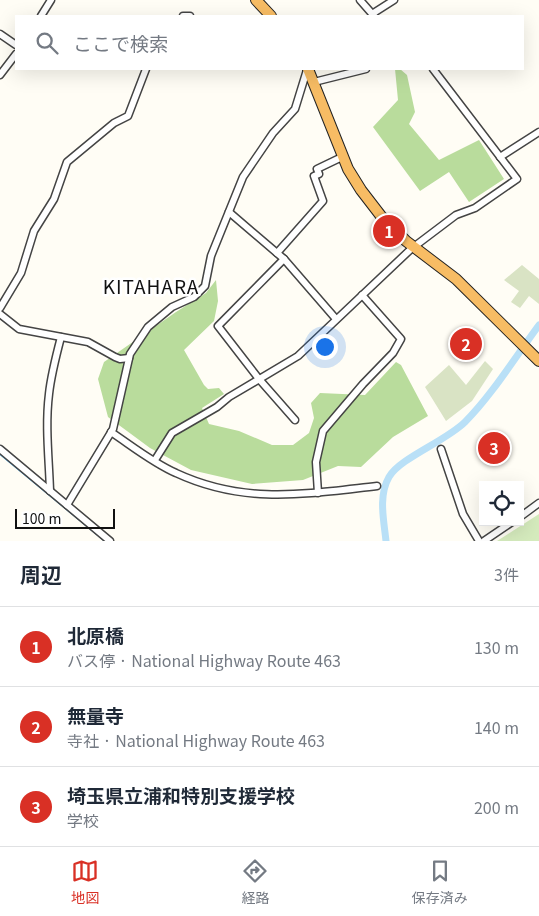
<!DOCTYPE html>
<html lang="ja">
<head>
<meta charset="utf-8">
<style>
  body { margin:0; font-family:Georgia,"Noto Sans JP",serif; background:#f2f2f3; color:#1f2937 }
  .controls { position:absolute; right:15px; bottom:15px; display:grid; overflow:hidden; border-radius:0px; box-shadow:0 5px 20px #0002 }
  .controls button { width:45px; height:45px; display:grid; place-items:center; padding:0; border:0; border-bottom:1px solid #e0e1e3; background:#fff; color:#1f2937; font:25px sans-serif }
  .scale { position:absolute; left:15px; bottom:12px; width:100px; box-sizing:border-box; padding-left:5px; border:2px solid #111; border-top:0; font-size:14px; line-height:18px; white-space:nowrap; color:#111; -webkit-text-stroke:4px #fff; paint-order:stroke }
  .you { position:absolute; left:324px; top:346px; width:18px; height:18px; margin:-12px; border:4px solid #fff; border-radius:50%; background:#1a73e8; box-shadow:0 0 0 8px #1a73e833 }
  .badge { display:grid; place-items:center; width:32px; height:32px; border-radius:50%; background:#d93025; color:#fff; font-size:16px; font-weight:700 }
  .pin { position:absolute; translate:-50% -50%; border:2px solid #fff; box-shadow:0 1px 5px #0006 }
  .list { margin:0; padding:0; list-style:none }
  h2 { display:flex; justify-content:space-between; align-items:center; height:65px; margin:0; padding:0 20px; font-size:21px }
  h2 small { font-size:16px; font-weight:400; color:#747a83 }
  .list li { display:grid; grid-template-columns:32px 1fr auto; gap:15px; align-items:center; box-sizing:border-box; height:80px; padding:0 20px; border-top:1px solid #e0e1e3 }
  .list b { display:block; font-size:19px; white-space:nowrap }
  .list p { margin:0; font-size:16px; white-space:nowrap; color:#747a83 }
  .list em { font-size:16px; font-style:normal; color:#747a83 }
  .icon { flex:none; width:28px; height:28px; fill:none; stroke:currentColor; stroke-width:2; stroke-linecap:round; stroke-linejoin:round }
  .map { position:relative; flex:none; width:539px; height:541px; overflow:hidden }
  .search { position:absolute; background:#fff; box-shadow:0 5px 20px #0002; left:15px; right:15px; top:15px; height:55px; display:flex; align-items:center; gap:12px; box-sizing:border-box; padding:0 18px; border-radius:0px; color:#747a83; font-size:19px }
  .sheet { height:305px; background:#fff }
  nav { display:flex; justify-content:space-around; align-items:center; box-sizing:border-box; height:70px; border-top:1px solid #e0e1e3; background:#fff; font-size:14px; color:#747a83 }
  nav a { display:grid; justify-items:center; gap:2px }
  nav .on { color:#d93025 }
  .map>svg:first-child { display:block }
  .green { fill:#d5ebbd }
  .forest { fill:#b9dc9c }
  .cemetery { fill:#d9e3c4 }
  .lines { fill:none; stroke-linecap:round; stroke-linejoin:round }
  .stream { stroke:#3f96cf; stroke-width:2 }
  .canal { stroke:#b9e0f7; stroke-width:7 }
  .minor-casing { stroke:#444; stroke-width:9 }
  .trunk-casing { stroke:#222; stroke-width:12 }
  .minor { stroke:#fff; stroke-width:6 }
  .trunk { stroke:#f7bc64; stroke-width:10 }
  .labels { text-anchor:middle; dominant-baseline:central; stroke-width:5; stroke-linejoin:round; paint-order:stroke }
  .quarter-label { font-size:19px; letter-spacing:1px; fill:#111; stroke:#fff }
</style>
</head>
<body>
<div class="map">
<svg width="539" height="541" viewBox="0 0 539 541">
  <rect width="100%" height="100%" fill="#fffdf5"/>
  <polygon class="green" points="539,514 539,541 497,541"/>
  <g class="forest">
    <polygon points="395,69 400,69 407,75 415,112 409,124 439,160 479,140 504,179 469,202 449,172 420,191 373,127 398,100"/>
    <polygon points="216,280 218,301 214,321 184,350 204,385 208,389 219,388 224,394 202,408 209,424 239,431 272,445 293,445 309,433 314,418 311,403 320,393 365,395 396,362 401,365 428,416 393,437 361,467 338,466 303,480 252,484 191,470 150,448 108,417 98,379 104,362 176,312 206,293"/>
  </g>
  <g class="cemetery">
    <polygon points="522,265 539,279 539,304 529,296 520,308 511,302 519,291 504,280"/>
    <polygon points="485,361 493,369 472,401 446,421 425,387 449,365 466,385"/>
  </g>
  <g class="lines">
    <polyline class="stream" points="0,454 105,541"/>
    <path class="canal" d="M386,541c-2,-20 -8,-45 3,-64 11,-19 57,-36 76,-55 27,-27 51,-66 74,-97"/>
    <defs>
      <g id="minor">
        <polyline points="360,0 374,16"/>
        <polyline points="372,14 394,0"/>
        <polyline points="41,16 51,0"/>
        <polyline points="183,16 190,16"/>
        <polyline points="0,34 16,45"/>
        <polyline points="0,75 16,54"/>
        <polyline points="314,82 366,69"/>
        <polyline points="500,157 539,132"/>
        <polyline points="229,212 284,259 336,319"/>
        <polyline points="277,253 323,201 314,176 319,174 317,169 342,157"/>
        <polyline points="284,259 218,326 259,379 295,420"/>
        <polyline points="0,308 21,273 34,231 54,199 67,162 114,123 128,116 146,69"/>
        <polyline points="0,314 19,329 88,342 115,357 120,359 129,358"/>
        <path d="M111,432c21,14 42,31 65,41 69,32 129,21 201,13"/>
        <polyline points="0,449 110,541"/>
        <polyline points="441,449 463,514 479,541"/>
        <polyline points="155,460 172,433 217,407 229,397 298,356 411,249 456,215 475,208 517,179 433,69"/>
        <path d="M50,491c-1,-32 -5,-65 -1,-97 2,-19 7,-38 12,-57"/>
        <polyline points="318,493 316,462 323,431 363,384 393,353 401,339 362,295"/>
        <polyline points="67,505 113,429 130,354 148,327 172,307 194,297 205,286 211,256 243,177 273,133 295,109 307,70"/>
        <polyline points="520,517 539,503"/>
        <polyline points="484,541 512,522"/>
      </g>
      <g id="trunk">
        <polyline points="256,0 271,16"/>
        <polyline points="308,69 348,169 361,190 381,216 406,241 456,279 539,361"/>
      </g>
    </defs>
    <use href="#minor" class="minor-casing"/>
    <use href="#trunk" class="trunk-casing"/>
    <use href="#minor" class="minor"/>
    <use href="#trunk" class="trunk"/>
  </g>
  <g class="labels">
    <g class="quarter-label">
      <text x="151" y="285">KITAHARA</text>
    </g>
  </g>
</svg>
<div class="controls">
<button><svg class="icon" aria-label="locate" viewBox="0 0 24 24"><circle cx="12" cy="12" r="6"/><path d="M12 2v4M12 18v4M2 12h4M18 12h4"/></svg></button>
</div>
<div class="scale">100 m</div>
<div class="you"></div>
<div class="pin badge" style="left:389px;top:231px">1</div>
<div class="pin badge" style="left:466px;top:344px">2</div>
<div class="pin badge" style="left:494px;top:448px">3</div>
<div class="search"><svg class="icon" aria-label="search" viewBox="0 0 24 24"><circle cx="10" cy="10" r="6"/><path d="M15 15l6 6"/></svg>ここで検索</div>
</div>
<section class="sheet">
<h2>周辺<small>3件</small></h2>
<ul class="list">
<li><span class="badge">1</span><div><b>北原橋</b><p>バス停 · National Highway Route 463</p></div><em>130 m</em></li>
<li><span class="badge">2</span><div><b>無量寺</b><p>寺社 · National Highway Route 463</p></div><em>140 m</em></li>
<li><span class="badge">3</span><div><b>埼玉県立浦和特別支援学校</b><p>学校</p></div><em>200 m</em></li>
</ul>
</section>
<nav>
<a class="on"><svg class="icon" aria-label="map" viewBox="0 0 24 24"><path d="M3 6l6-2 6 2 6-2v14l-6 2-6-2-6 2zM9 4v14M15 6v14"/></svg>地図</a>
<a><svg class="icon" aria-label="directions" viewBox="0 0 24 24"><path d="M12 3l9 9-9 9-9-9zM9 14v-3h6M13 9l2 2-2 2"/></svg>経路</a>
<a><svg class="icon" aria-label="saved" viewBox="0 0 24 24"><path d="M7 4h10v16l-5-4-5 4z"/></svg>保存済み</a>
</nav>
</body>
</html>
